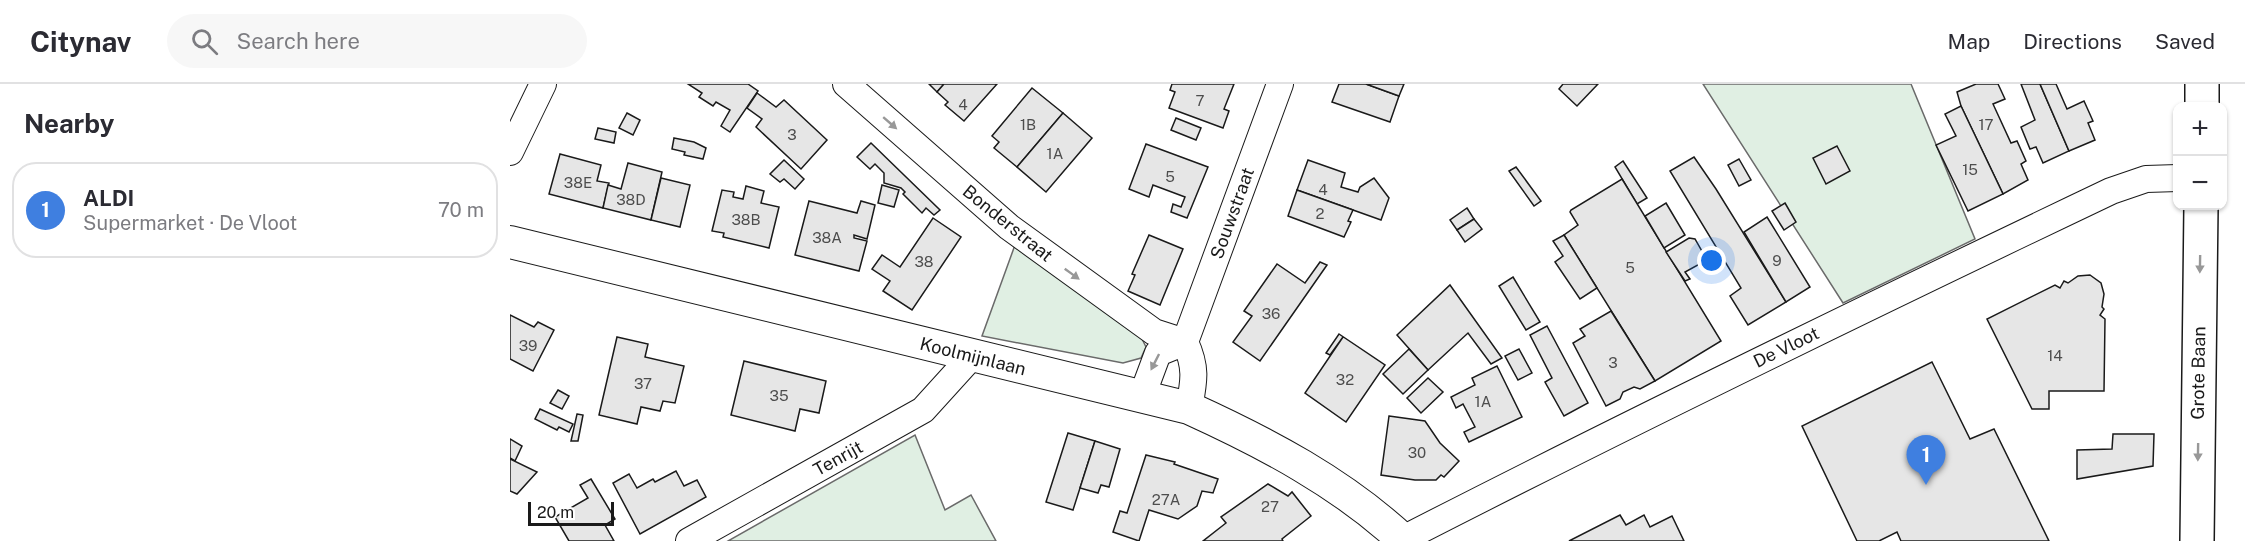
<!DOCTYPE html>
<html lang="en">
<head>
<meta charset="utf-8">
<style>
  body { margin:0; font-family:"Public Sans",sans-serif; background:#f7f7f7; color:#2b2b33 }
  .controls { position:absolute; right:18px; top:18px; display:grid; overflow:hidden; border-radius:12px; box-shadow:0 2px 4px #0004 }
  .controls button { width:54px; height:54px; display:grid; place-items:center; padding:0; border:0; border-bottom:2px solid #e1e1e2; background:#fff; color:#2b2b33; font:30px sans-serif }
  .scale { position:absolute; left:18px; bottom:15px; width:86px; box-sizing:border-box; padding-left:6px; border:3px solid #1a1a1a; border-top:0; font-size:16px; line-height:21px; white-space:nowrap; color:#1a1a1a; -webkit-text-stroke:4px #fff; paint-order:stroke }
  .you { position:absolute; left:1202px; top:177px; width:21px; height:21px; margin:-15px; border:4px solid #fff; border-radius:50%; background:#1a73e8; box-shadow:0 0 0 9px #1a73e833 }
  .badge { display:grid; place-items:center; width:39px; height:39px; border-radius:50%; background:#0f766e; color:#fff; font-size:20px; font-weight:700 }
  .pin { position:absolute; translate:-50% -50px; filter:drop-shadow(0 2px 3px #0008) }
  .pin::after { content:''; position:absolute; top:32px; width:21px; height:18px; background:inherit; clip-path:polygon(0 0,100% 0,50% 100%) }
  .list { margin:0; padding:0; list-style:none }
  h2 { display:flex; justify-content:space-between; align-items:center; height:78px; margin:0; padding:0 24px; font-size:26px }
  h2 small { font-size:20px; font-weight:400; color:#7c7c81 }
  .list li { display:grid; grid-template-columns:39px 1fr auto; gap:18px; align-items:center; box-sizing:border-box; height:96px; margin:0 12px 12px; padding:0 12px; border:2px solid #e1e1e2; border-radius:24px }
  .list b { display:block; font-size:22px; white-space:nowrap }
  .list p { margin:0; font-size:20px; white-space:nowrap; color:#7c7c81 }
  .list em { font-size:20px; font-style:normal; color:#7c7c81 }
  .icon { flex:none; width:33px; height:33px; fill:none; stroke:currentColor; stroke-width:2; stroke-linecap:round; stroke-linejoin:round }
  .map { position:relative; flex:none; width:1735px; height:457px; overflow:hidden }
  header { display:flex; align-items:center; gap:36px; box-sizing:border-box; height:84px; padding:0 30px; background:#fff; border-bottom:2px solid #e1e1e2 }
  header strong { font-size:28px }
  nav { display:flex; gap:33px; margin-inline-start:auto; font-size:21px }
  .search { width:420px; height:54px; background:#f7f7f7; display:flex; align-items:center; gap:15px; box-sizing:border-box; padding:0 21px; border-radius:33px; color:#7c7c81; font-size:22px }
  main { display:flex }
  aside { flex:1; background:#fff }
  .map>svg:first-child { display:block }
  .green { fill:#e0efe3; stroke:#6a6a6a; stroke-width:1.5 }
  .building { fill:#e6e6e6; stroke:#1a1a1a; stroke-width:1.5 }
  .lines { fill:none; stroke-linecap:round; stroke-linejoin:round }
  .minor-casing { stroke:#1a1a1a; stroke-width:28 }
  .tertiary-casing { stroke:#1a1a1a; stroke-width:34 }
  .primary-casing { stroke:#1a1a1a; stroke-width:36 }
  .minor { stroke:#fff; stroke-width:26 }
  .tertiary { stroke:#fff; stroke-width:32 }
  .primary { stroke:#fff; stroke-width:33 }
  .oneway { fill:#989898 }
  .labels { text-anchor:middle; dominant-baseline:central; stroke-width:4.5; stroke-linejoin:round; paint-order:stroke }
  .number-label { font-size:15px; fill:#4d4d4d }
  .street-label { font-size:18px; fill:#1a1a1a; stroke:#fff }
</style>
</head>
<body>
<header>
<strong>Citynav</strong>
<div class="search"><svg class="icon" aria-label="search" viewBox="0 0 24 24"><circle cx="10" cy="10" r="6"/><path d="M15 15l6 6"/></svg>Search here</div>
<nav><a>Map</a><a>Directions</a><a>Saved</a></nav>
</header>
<main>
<aside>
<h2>Nearby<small></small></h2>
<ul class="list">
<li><span class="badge" style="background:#3f7fe0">1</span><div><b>ALDI</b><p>Supermarket · De Vloot</p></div><em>70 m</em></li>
</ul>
</aside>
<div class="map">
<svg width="1735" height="457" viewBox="0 0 1735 457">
  <rect width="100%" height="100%" fill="#fff"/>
  <g class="green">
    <polygon points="1193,0 1401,0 1465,155 1333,219"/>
    <polygon points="505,161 629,249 636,263 631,274 613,279 472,252"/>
    <polygon points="405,351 435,426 461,411 486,457 218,457"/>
  </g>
  <g class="building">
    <polygon points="178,0 238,0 248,7 220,48 211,42 220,26 206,18 203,22 189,13 192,9"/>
    <polygon points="419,0 434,0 427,8"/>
    <polygon points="434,0 487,0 454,37 435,21 438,18 427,8"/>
    <polygon points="662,0 724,0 714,25 719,27 713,44 659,24 665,8 660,6"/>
    <polygon points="829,0 856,0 889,12 880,38 822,18"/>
    <polygon points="856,0 894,0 889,12"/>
    <polygon points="1053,0 1088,0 1067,22 1049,5"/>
    <polygon points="1466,0 1488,0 1495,15 1483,20 1501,59 1507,57 1516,77 1511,80 1518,96 1493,110 1451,22 1447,8"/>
    <polygon points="1511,0 1530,0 1559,67 1533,79 1526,63 1520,65 1511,43 1525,36"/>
    <polygon points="1530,0 1546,0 1557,25 1574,17 1583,37 1578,39 1585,56 1559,67"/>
    <polygon points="522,4 553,29 507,83 484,64 489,58 482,52"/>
    <polygon points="247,9 266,23 274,16 317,56 291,85 246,43 252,35 237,24"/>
    <polygon points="1451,22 1493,110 1458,127 1426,61 1446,52 1435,30"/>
    <polygon points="117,29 130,36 123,51 109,44"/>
    <polygon points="553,29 582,54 536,108 507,83"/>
    <polygon points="666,34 691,44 686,56 661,46"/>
    <polygon points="88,44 106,48 104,59 85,55"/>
    <polygon points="164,54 184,58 196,64 193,75 174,71 175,68 162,65"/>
    <polygon points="361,59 430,126 424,131 416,124 412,129 393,110 395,108 391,104 374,99 374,89 365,80 360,85 347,73"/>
    <polygon points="636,60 698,83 677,134 661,128 663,120 671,123 675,113 643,101 639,113 619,105"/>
    <polygon points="1327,62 1340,87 1316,100 1303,74"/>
    <polygon points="50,70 91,81 87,97 99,99 93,124 39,110"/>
    <polygon points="1184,73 1206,105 1276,218 1238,241 1220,212 1231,204 1160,87"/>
    <polygon points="1229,75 1241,96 1229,102 1218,81"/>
    <polygon points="274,76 294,95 285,105 274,95 270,98 260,90"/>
    <polygon points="798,76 835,89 831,103 848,108 850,103 864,94 879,114 871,136 787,106"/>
    <polygon points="1113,77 1137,114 1127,120 1105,83"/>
    <polygon points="118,79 152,88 141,136 93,124 98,101 111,105"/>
    <polygon points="1006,83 1031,117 1024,122 999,87"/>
    <polygon points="151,94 180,101 170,143 141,136"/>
    <polygon points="1112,95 1211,257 1145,297 1054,151 1068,141 1060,128 1061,126"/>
    <polygon points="372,101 389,106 384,123 368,119"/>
    <polygon points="236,102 254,107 251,119 269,123 259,164 213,153 214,149 202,147 212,106 224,108 223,113 233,115"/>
    <polygon points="787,106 843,126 838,137 841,138 834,153 778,132"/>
    <polygon points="299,117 347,129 351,117 365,121 357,155 344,151 344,154 357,157 349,187 285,171"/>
    <polygon points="1156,119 1175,151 1154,164 1135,132"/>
    <polygon points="1275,119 1286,138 1274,146 1262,127"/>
    <polygon points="957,124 964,135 947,146 940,136"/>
    <polygon points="1257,133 1300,203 1276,218 1234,148"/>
    <polygon points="423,134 451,153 402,226 373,207 380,197 362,185 372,171 390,183"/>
    <polygon points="964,135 972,145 955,158 947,146"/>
    <polygon points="639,151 673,165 650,221 618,207 625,191 622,190"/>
    <polygon points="1054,151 1087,204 1070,215 1045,178 1053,172 1043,157"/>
    <polygon points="1179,154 1185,155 1197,176 1175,188 1180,195 1175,197 1156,168"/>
    <polygon points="810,178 817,181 750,277 723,258 742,232 734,227 767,180 795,199"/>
    <polygon points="1580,191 1591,199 1594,210 1592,223 1594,225 1590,231 1595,235 1594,307 1539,307 1539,325 1522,325 1477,235 1545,201 1550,204 1554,197 1558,199 1568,192"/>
    <polygon points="1003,193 1030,238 1016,246 989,202"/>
    <polygon points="940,201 992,274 981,280 958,249 918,286 887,251"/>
    <polygon points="1101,227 1145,297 1130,305 1124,303 1113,308 1110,315 1096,322 1063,259 1075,252 1070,245"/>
    <polygon points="0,231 24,243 28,238 44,246 23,287 0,275"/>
    <polygon points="1037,242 1078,319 1054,332 1035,298 1042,294 1020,251"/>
    <polygon points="829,250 875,281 836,338 795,309 833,253 820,271 816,269"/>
    <polygon points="107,253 138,260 135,273 174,282 165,319 153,317 150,327 131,323 127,340 89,331"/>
    <polygon points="899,265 918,286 893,310 873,290"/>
    <polygon points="1009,265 1022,289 1008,296 995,272"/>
    <polygon points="234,277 316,297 309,329 290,325 285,347 221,331"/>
    <polygon points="1422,278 1460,355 1484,345 1539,457 1391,457 1387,448 1369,457 1347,457 1292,342"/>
    <polygon points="987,282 1012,333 959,358 954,348 965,343 953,320 946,324 941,313 965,301 962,294"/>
    <polygon points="918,294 933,308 911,329 897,314"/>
    <polygon points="48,306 59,312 52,325 40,319"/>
    <polygon points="30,325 63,340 59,348 49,343 47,346 25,335"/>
    <polygon points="67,330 73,331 68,357 61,357"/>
    <polygon points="879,332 915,337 930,359 949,377 934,393 931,391 926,396 905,396 871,391"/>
    <polygon points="558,349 585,357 563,426 536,418"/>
    <polygon points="1603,350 1644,350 1643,382 1567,395 1567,366 1602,365"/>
    <polygon points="0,355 12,362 5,377 0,374"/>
    <polygon points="585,357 610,365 599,403 591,401 588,409 570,404"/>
    <polygon points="636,371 665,378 664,380 708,395 703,409 692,407 687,422 668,435 639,426 629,457 603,448 610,427 617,429"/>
    <polygon points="0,375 27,388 7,410 0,407"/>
    <polygon points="166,387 174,402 187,396 196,413 130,450 103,399 119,390 127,404 143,395 145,398"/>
    <polygon points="81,395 105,435 95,441 104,457 59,457 45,433 78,414 70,401"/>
    <polygon points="758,400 778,412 782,408 801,432 772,455 773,457 693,457 716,439 711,433"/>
    <polygon points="1110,431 1116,441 1134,431 1140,443 1162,432 1174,457 1059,457"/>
  </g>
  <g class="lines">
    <defs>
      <g id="minor">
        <polyline points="336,0 499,143 644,248 675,258"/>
        <polyline points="0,68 33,0"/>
        <polyline points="632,312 648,269 675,258"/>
        <path d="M679,324c5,-27 8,-40 -4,-66l95,-258"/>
        <path d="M893,455c234,-120 471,-235 708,-348l35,-12 32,-1"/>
        <polyline points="179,457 413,326 462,272"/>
      </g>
      <path id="tertiary" d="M0,158l679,166c77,35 153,75 215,133"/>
      <g id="primary">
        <polyline points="1692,22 1692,0"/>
        <polyline points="1687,457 1691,122"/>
      </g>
    </defs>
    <use href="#minor" class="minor-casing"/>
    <use href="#tertiary" class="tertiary-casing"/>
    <use href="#primary" class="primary-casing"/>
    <use href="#minor" class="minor"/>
    <use href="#tertiary" class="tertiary"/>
    <use href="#primary" class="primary"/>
  </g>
  <defs><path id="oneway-solid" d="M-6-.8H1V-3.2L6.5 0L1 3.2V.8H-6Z" transform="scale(1.5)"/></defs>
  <g class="oneway">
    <use href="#oneway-solid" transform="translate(380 39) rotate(41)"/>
    <use href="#oneway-solid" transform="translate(1690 180) rotate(91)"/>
    <use href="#oneway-solid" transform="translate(562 190) rotate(36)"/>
    <use href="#oneway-solid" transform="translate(645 278) rotate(117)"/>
    <use href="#oneway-solid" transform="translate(1688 368) rotate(91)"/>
  </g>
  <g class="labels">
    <g class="number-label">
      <text x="690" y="16">7</text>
      <text x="453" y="20">4</text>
      <text x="518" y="40">1B</text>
      <text x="1476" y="40">17</text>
      <text x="282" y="50">3</text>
      <text x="545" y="69">1A</text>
      <text x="1460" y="85">15</text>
      <text x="660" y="92">5</text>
      <text x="68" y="98">38E</text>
      <text x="813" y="105">4</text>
      <text x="121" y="115">38D</text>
      <text x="810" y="129">2</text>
      <text x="236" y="135">38B</text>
      <text x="317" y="153">38A</text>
      <text x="1267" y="176">9</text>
      <text x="414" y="177">38</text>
      <text x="1120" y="183">5</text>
      <text x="761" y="229">36</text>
      <text x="18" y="261">39</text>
      <text x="1545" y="271">14</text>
      <text x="1103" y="278">3</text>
      <text x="835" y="295">32</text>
      <text x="133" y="299">37</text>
      <text x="269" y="311">35</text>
      <text x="973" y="317">1A</text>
      <text x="907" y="368">30</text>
      <text x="656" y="415">27A</text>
      <text x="760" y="422">27</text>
    </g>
    <g class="street-label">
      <text transform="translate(722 129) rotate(-70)">Souwstraat</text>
      <text transform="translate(498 139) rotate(39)">Bonderstraat</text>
      <text transform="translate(1276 263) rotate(-26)">De Vloot</text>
      <text transform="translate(463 272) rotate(14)">Koolmijnlaan</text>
      <text transform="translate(1688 289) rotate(-89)">Grote Baan</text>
      <text transform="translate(328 374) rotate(-29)">Tenrijt</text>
    </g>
  </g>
</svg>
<div class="controls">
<button>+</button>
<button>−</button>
</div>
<div class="scale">20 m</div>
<div class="you"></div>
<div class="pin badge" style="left:1416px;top:401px;background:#3f7fe0">1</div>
</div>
</main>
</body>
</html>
